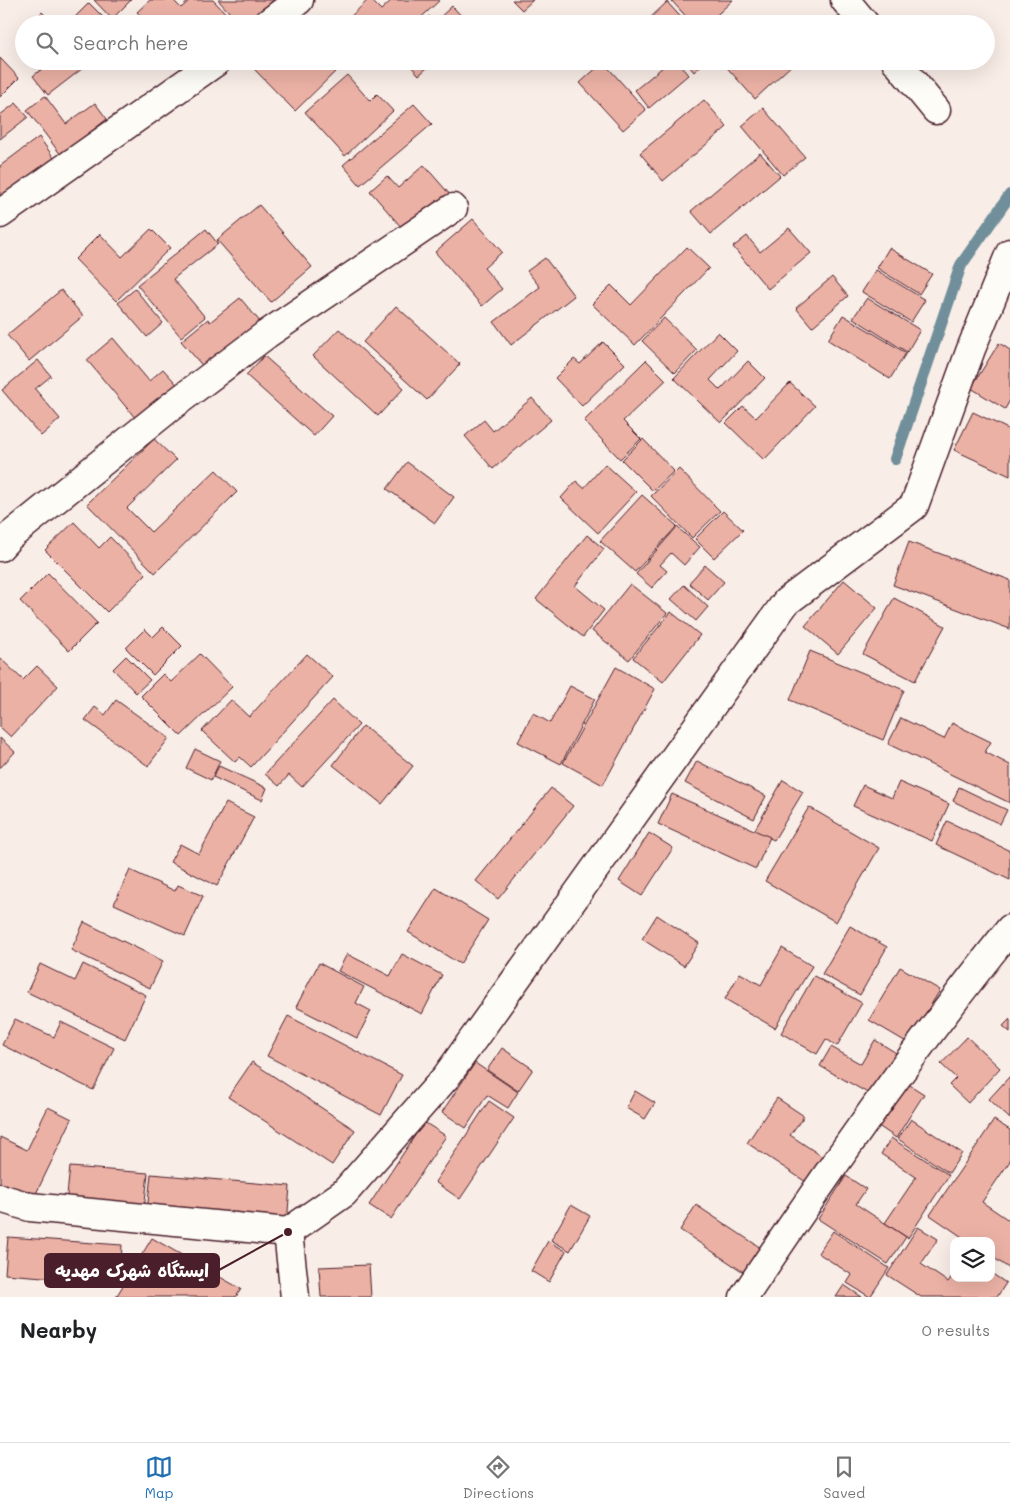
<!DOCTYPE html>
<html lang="en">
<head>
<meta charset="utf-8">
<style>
  body { margin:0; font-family:Mali,"Playpen Sans Arabic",sans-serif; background:#f2f2f2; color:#202124 }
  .controls { position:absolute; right:15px; bottom:15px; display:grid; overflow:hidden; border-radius:10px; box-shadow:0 5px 20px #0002 }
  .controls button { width:45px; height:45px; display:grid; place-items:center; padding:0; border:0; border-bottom:1px solid #e0e0e0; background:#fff; color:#202124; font:25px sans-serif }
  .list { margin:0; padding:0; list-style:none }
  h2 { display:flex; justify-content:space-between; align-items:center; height:65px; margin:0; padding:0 20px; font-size:21px }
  h2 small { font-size:16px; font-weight:400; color:#757577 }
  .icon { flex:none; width:28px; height:28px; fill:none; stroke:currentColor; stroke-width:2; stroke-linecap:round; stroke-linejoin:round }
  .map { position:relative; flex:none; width:1010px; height:1297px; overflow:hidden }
  .search { position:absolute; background:#fff; box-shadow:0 5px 20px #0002; left:15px; right:15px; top:15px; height:55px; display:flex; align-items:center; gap:12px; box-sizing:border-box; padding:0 18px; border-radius:28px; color:#757577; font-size:19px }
  .sheet { height:145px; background:#fff }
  nav { display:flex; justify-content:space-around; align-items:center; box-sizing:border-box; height:70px; border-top:1px solid #e0e0e0; background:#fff; font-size:14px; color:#757577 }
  nav a { display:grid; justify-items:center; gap:2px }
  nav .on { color:#1f6fb2 }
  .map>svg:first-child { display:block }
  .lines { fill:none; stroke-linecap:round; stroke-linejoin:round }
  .stream { stroke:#708f9a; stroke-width:12 }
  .building { fill:#ebb1a5; stroke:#4a1f2b }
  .minor-casing { stroke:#4a1f2b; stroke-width:31 }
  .minor { stroke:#fdfcf7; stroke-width:28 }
  .leader { fill:none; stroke:#4a1f2b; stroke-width:2 }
  .callout-dot { fill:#4a1f2b; stroke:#fdfcf7; stroke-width:2 }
  .callout { fill:#4a1f2b; stroke:#4a1f2b; stroke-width:2 }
  .callout-label { font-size:18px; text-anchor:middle; font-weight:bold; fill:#fff }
</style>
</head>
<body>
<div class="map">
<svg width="1010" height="1297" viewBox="0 0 1010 1297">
  <rect width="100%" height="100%" fill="#f9ede7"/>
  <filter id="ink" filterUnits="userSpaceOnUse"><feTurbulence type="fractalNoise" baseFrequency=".02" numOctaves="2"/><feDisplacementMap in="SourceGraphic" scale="10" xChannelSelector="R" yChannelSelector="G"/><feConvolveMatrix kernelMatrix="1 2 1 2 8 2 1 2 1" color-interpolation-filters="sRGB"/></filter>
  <g filter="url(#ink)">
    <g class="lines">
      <polyline class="stream" points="895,459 961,265 1010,195"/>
    </g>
    <g class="building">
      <polygon points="94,0 131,0 112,19"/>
      <polygon points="150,0 173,0 181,8 190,0 213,0 236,24 148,24 137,12"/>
      <polygon points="218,0 278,0 252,24 240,24"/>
      <polygon points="368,0 371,0 381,10 392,0 440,0 414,24 349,24 346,21"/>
      <polygon points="512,0 533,0 522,10"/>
      <polygon points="671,0 733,0 707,24 693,24"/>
      <polygon points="667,2 687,24 650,24 647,21"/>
      <polygon points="89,3 106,20 102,24 68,24"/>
      <polygon points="452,6 469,24 420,24 429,16 435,22"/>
      <polygon points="42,12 53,24 30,24"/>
      <polygon points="0,58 19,78 0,97"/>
      <polygon points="52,61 57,61 62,68 71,61 78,61 83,68 48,95 33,76"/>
      <polygon points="262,61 328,61 337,70 295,111 254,69"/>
      <polygon points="406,61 435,61 419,75"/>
      <polygon points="670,61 677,61 688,75 649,108 635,90"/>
      <polygon points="685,61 706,61 694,72"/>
      <polygon points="721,61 794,61 795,62 755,99"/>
      <polygon points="603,62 646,110 623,130 580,83"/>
      <polygon points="347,75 370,101 377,94 393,111 345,156 305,112"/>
      <polygon points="45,96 66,124 95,103 107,119 61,155 27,110"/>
      <polygon points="704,100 727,127 663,181 640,153"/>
      <polygon points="16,103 28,117 0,139 0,115"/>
      <polygon points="414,104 432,124 360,185 343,165"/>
      <polygon points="763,108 805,157 783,175 742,126"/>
      <polygon points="39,137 54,158 2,197 0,194 0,166"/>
      <polygon points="760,153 780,176 711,234 691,211"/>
      <polygon points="424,165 452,197 408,235 370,191 387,176 398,188"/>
      <polygon points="259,205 312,267 271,302 217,240"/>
      <polygon points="473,219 502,252 484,268 502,289 482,306 435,252"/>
      <polygon points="789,228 811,253 768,289 733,247 747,236 760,252"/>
      <polygon points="151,229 170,248 116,301 75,259 100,234 122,257"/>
      <polygon points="206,229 218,244 173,279 205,317 181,337 137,285"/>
      <polygon points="687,247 709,268 635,345 592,304 611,285 631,305"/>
      <polygon points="889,248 932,274 919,294 877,268"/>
      <polygon points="545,258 574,296 511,345 494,322 540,287 527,271"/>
      <polygon points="876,270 925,300 911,322 862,292"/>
      <polygon points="832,277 848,296 812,327 796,308"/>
      <polygon points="135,289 163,323 147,337 118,303"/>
      <polygon points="61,290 83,316 29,361 7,335"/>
      <polygon points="240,298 262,324 206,370 181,341 208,319 210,322"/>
      <polygon points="867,298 920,330 907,352 853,318"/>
      <polygon points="396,306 460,364 427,400 363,342"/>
      <polygon points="843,315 906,353 890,379 828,340"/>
      <polygon points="664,318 697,350 675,373 642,341"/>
      <polygon points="339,329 404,388 378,416 313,356"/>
      <polygon points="718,332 737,351 710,380 720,390 748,361 765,378 721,423 674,378"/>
      <polygon points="113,338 149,381 163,369 182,390 141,425 87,360"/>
      <polygon points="603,342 625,364 582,406 555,378 574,359 580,364"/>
      <polygon points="999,343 1010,350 1010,400 1005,409 971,388"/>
      <polygon points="264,356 332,416 314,436 246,375"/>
      <polygon points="38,360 51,376 35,389 60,419 41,436 2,390"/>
      <polygon points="646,360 666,380 623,421 641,439 620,459 584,421"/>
      <polygon points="790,383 815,406 764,460 726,423 743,406 756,418"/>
      <polygon points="532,398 551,420 493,469 465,436 484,420 493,431"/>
      <polygon points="973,412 1010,430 1010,476 954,450"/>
      <polygon points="154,439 176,460 127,508 151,532 216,470 237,492 155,573 87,504"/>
      <polygon points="643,439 674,471 653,491 622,460"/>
      <polygon points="407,462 454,497 435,523 387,489"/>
      <polygon points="605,464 636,492 598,533 561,498 576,481 584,488"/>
      <polygon points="679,469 720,511 692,538 651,496"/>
      <polygon points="642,495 677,526 635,572 600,541"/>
      <polygon points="723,511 743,530 714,558 695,539"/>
      <polygon points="74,522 99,548 110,537 146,574 107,612 45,550"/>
      <polygon points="677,527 700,547 684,565 671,553 660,565 667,571 652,588 636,574"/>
      <polygon points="587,535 604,549 575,586 604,610 583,637 536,599"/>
      <polygon points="909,542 1010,580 1010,629 893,585"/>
      <polygon points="705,565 724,582 708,600 689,583"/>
      <polygon points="48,573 97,623 69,651 20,601"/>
      <polygon points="844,580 877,608 838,654 805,626"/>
      <polygon points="630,584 667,613 629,660 592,631"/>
      <polygon points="684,585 708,607 696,621 671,599"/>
      <polygon points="894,598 945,626 915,681 863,654"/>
      <polygon points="671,612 700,635 663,682 633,658"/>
      <polygon points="163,627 182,646 153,675 126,648 145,629 153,637"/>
      <polygon points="810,651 904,690 883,740 790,700"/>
      <polygon points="200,654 232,687 181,736 141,696 163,674 171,682"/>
      <polygon points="307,654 333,677 251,767 240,757 235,762 202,731 231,700 249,717"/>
      <polygon points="126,656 150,680 136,693 113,669"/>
      <polygon points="0,658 23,680 37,666 58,686 11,737 0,727"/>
      <polygon points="616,667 655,689 603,785 563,763"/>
      <polygon points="570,686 595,699 561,764 518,742 533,713 550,723"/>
      <polygon points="116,700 169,738 148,766 85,720 95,707 105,715"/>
      <polygon points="333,700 359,725 302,787 289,775 279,786 265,774"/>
      <polygon points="901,718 944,739 952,723 991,742 985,752 1010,765 1010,803 888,744"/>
      <polygon points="363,726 413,766 382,804 333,765"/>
      <polygon points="0,738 15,752 0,768"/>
      <polygon points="195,749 220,761 211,780 186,768"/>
      <polygon points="697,761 766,796 754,819 685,783"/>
      <polygon points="219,766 267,788 262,800 213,777"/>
      <polygon points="783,780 803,792 774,840 754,831"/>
      <polygon points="899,782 949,804 932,841 853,806 863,785 892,798"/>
      <polygon points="959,787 1007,810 1000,824 953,801"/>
      <polygon points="551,788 573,806 498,899 476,881"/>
      <polygon points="672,794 770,837 756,869 658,824"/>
      <polygon points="226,803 254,817 217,886 170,862 180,844 199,854"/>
      <polygon points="809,807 879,848 836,922 765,881"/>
      <polygon points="947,821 1010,851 1010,880 936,845"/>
      <polygon points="649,833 673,848 642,896 619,881"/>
      <polygon points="130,870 175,891 178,885 203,896 185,936 114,904"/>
      <polygon points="436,888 488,920 460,964 408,932"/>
      <polygon points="657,915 699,943 684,966 642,939"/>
      <polygon points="84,922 163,961 150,988 71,950"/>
      <polygon points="850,926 887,947 860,995 822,974"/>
      <polygon points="782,948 812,966 775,1028 725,999 740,973 761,985"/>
      <polygon points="347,954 390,976 402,954 442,975 422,1014 338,971"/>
      <polygon points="319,963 364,987 356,1003 371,1011 357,1038 296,1007"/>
      <polygon points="40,964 75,981 83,964 146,995 125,1039 27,992"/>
      <polygon points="900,967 940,990 908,1043 869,1020"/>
      <polygon points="814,976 862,1003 837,1046 826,1039 817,1054 781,1033"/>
      <polygon points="288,1016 402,1075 381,1115 267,1056"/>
      <polygon points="15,1019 54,1037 61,1022 114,1048 93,1090 2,1045"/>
      <polygon points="1010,1019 1010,1032 1003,1026"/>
      <polygon points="967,1037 1000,1068 968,1103 949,1085 956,1078 941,1064"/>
      <polygon points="875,1040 898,1054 873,1096 820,1066 831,1047 861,1064"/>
      <polygon points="502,1048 533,1069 518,1091 487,1070"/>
      <polygon points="252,1062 355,1130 332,1165 228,1097"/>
      <polygon points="475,1063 518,1092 508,1108 487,1095 466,1128 442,1112"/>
      <polygon points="1010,1076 1010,1119 989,1099"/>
      <polygon points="905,1082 924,1094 896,1138 877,1125"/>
      <polygon points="635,1091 655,1103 645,1119 626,1108"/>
      <polygon points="777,1098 804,1116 790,1135 829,1161 812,1186 747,1143"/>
      <polygon points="489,1101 514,1118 460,1199 435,1182"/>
      <polygon points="48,1107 72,1119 31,1204 0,1189 0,1137 27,1150"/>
      <polygon points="911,1119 962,1153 949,1173 898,1139"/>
      <polygon points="994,1120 1010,1130 1010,1161 982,1202 1010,1221 1010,1269 991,1256 991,1241 968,1241 930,1215"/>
      <polygon points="424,1122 446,1136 391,1219 369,1205"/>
      <polygon points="891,1138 949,1175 908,1238 885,1223 916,1177 881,1154"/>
      <polygon points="70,1167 148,1173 144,1211 66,1204"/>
      <polygon points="151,1174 290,1186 287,1224 147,1212"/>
      <polygon points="846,1176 866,1189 856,1204 906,1237 888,1264 818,1219"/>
      <polygon points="571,1205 590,1216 570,1251 551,1240"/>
      <polygon points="696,1205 767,1252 751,1277 680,1230"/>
      <polygon points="918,1227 938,1239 921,1264 948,1282 954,1273 954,1278 991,1278 991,1273 1006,1283 997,1297 921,1297 887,1275"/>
      <polygon points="833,1231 889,1268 870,1297 847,1283 852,1275 818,1253"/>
      <polygon points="8,1237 122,1245 120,1283 5,1274"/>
      <polygon points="152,1238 241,1289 236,1297 116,1297"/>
      <polygon points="548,1241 566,1251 549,1282 531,1271"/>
      <polygon points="369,1265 371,1297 321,1297 319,1267"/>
      <polygon points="844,1285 862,1297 836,1297"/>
    </g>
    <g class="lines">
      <defs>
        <g id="minor">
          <polyline points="845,0 865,24"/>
          <polyline points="267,24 299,0"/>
          <polyline points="896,61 936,110"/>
          <polyline points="0,214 217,61"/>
          <polyline points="0,547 9,537 173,405 267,334 453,208"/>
          <polyline points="0,1198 30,1207 288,1232 344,1193 446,1077 786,602 914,506 971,349 1010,253"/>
          <polyline points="288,1232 295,1297"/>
          <path d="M744,1297c84,-126 171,-250 266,-368"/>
        </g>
      </defs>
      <use href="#minor" class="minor-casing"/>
      <use href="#minor" class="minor"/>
    </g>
  </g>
  <path class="leader" d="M288 1232L219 1270"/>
  <circle class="callout-dot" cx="288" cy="1232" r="5"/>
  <rect class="callout" x="45" y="1254" width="174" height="33" rx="5"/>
  <g class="callout-label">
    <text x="132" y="1277">ایستگاه شهرک مهدیه</text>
  </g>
</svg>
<div class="controls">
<button><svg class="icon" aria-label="layers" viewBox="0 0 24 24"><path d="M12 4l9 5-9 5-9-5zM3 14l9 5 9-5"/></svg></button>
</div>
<div class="search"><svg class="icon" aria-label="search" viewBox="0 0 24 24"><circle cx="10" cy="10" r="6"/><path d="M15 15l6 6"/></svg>Search here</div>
</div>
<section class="sheet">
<h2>Nearby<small>0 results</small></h2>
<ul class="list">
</ul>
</section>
<nav>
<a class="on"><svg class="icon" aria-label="map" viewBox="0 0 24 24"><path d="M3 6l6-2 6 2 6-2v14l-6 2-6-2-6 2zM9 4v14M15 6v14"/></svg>Map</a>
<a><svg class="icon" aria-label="directions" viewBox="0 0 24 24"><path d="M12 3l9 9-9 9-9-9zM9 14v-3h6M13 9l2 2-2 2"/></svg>Directions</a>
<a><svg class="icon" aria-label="saved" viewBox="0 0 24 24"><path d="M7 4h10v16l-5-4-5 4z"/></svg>Saved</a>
</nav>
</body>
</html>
